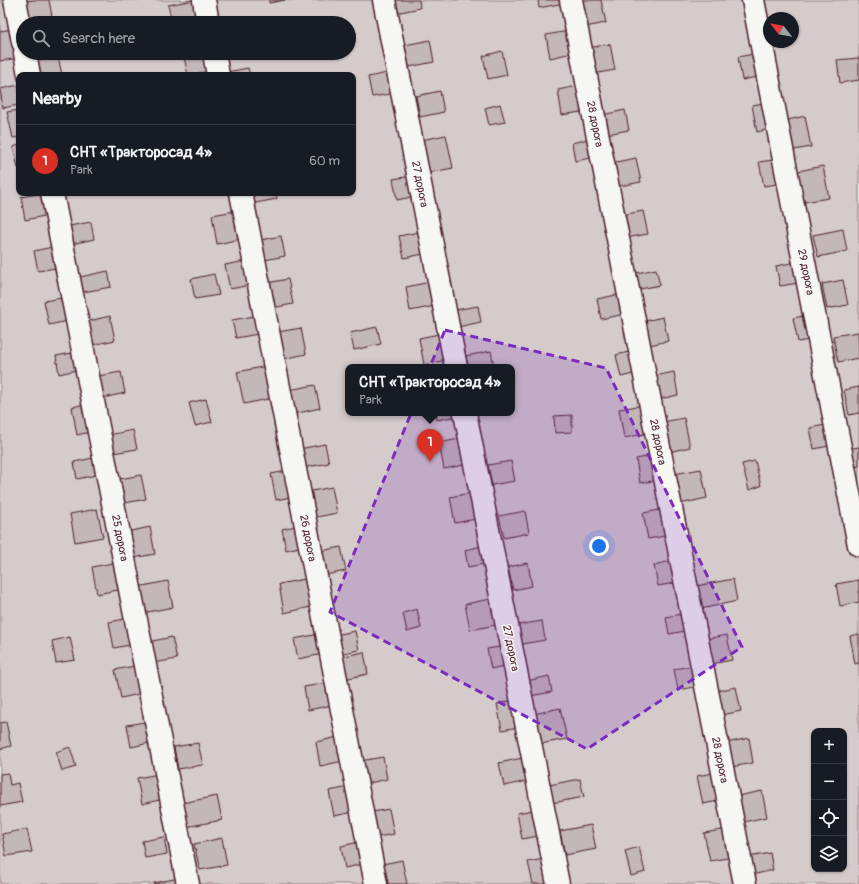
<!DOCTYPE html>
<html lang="en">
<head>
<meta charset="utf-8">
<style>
  body { margin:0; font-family:Pangolin,sans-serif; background:#20242c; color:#f1f3f6 }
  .controls { position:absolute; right:12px; bottom:12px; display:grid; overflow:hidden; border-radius:8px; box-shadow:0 1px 3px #0004 }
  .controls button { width:36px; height:36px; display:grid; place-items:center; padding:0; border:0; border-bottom:1px solid #363941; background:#171b24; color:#f1f3f6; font:20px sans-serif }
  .compass { position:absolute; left:763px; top:12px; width:36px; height:36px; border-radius:50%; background:#171b24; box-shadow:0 1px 3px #0004; rotate:301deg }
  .you { position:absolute; left:599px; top:546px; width:14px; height:14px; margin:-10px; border:3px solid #fff; border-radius:50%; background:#1a73e8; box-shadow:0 0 0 6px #1a73e833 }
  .badge { display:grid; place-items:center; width:26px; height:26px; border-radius:50%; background:#d93025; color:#fff; font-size:13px; font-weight:700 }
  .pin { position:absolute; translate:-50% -33px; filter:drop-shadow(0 1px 2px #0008) }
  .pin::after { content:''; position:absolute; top:21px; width:14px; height:12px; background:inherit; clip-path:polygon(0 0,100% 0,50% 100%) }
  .popup { position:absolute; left:345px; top:364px; width:170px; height:52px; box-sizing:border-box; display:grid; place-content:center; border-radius:8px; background:#171b24; filter:drop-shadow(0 1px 3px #0005); font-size:13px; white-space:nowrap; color:#9ea1a6 }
  .popup b { font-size:15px; color:#f1f3f6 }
  .popup::after { content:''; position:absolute; left:50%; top:100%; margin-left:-8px; border:8px solid transparent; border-top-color:#171b24 }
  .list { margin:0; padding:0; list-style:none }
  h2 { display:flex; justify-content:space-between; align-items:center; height:52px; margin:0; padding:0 16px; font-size:17px }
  h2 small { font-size:13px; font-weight:400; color:#9ea1a6 }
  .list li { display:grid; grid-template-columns:26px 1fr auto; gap:12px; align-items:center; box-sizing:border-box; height:72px; padding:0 16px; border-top:1px solid #363941 }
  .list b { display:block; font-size:15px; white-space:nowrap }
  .list p { margin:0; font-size:13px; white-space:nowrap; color:#9ea1a6 }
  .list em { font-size:13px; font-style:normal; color:#9ea1a6 }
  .icon { flex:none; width:22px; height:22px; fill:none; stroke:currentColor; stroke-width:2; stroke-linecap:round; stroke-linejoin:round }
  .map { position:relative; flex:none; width:859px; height:884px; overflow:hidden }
  .search { position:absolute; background:#171b24; box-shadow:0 1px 3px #0004; left:16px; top:16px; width:340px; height:44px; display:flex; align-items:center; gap:10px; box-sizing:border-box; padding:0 14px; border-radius:22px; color:#9ea1a6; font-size:15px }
  .panel { position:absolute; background:#171b24; box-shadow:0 1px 3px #0004; left:16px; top:72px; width:340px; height:124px; border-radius:8px }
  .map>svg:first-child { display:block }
  .green { fill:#d4cbca; stroke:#8f757a; fill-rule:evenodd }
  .building { fill:#c4b7b7; stroke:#4a1f2b }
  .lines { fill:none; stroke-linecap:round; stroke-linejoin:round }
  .minor-casing { stroke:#4a1f2b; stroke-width:25 }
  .minor { stroke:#f6f6f2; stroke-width:22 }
  .marked { fill:#7b2cbf; fill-opacity:0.2; stroke:#7b2cbf; stroke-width:3; stroke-dasharray:8 5; stroke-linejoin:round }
  .labels { text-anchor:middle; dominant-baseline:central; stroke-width:3; stroke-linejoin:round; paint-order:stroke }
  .street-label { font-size:11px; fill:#4a1f2b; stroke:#f6f6f2 }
</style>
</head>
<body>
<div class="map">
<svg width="859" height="884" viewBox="0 0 859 884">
  <rect width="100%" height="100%" fill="#ece9e6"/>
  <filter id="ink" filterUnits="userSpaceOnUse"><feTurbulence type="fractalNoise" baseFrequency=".025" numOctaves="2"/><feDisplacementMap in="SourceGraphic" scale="8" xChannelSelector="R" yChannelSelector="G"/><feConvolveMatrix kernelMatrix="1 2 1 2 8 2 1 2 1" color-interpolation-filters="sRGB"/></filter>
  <g filter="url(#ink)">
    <path class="green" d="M0,0h859v884h-859zM769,18h24v24h-24zM23,23h326v30h-326zM19,75h334v118h-334zM348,367h164v46h-164zM814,731h30v138h-30z"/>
    <g class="building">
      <polygon points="34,0 49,0 53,22 30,23 26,1"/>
      <polygon points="194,0 198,23 172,23 168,5"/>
      <polygon points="269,0 285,0 269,3"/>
      <polygon points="394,0 419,0 420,8 396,13"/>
      <polygon points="538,0 563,0 564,3 539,8"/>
      <polygon points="579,0 601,0 606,23 585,27"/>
      <polygon points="13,29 19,58 0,61 0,31"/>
      <polygon points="568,31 572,53 550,58 546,35"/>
      <polygon points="430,40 434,62 409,67 405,45"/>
      <polygon points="610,44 615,70 593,74 588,48"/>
      <polygon points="502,51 507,75 488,79 483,56"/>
      <polygon points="183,53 205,53 209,71 188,75"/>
      <polygon points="759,53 763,76 742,80 738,57"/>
      <polygon points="58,56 62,75 41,75 38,60"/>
      <polygon points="859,58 859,80 840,83 837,60"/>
      <polygon points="248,68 250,75 223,75 222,73"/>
      <polygon points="392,72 396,93 372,97 368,77"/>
      <polygon points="19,85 19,105 3,108 0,89"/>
      <polygon points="582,85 587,111 562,115 558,90"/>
      <polygon points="440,91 444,112 420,117 416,96"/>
      <polygon points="770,102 775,128 757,132 752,105"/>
      <polygon points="500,104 505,122 489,125 485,108"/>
      <polygon points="19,110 19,137 13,138 7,112"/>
      <polygon points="625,110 629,130 606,134 602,115"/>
      <polygon points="805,116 811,147 794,150 788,120"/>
      <polygon points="446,135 453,168 428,173 421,140"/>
      <polygon points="592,138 596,157 575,161 572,143"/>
      <polygon points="19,145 19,168 18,168 13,147"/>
      <polygon points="636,158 641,182 615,187 611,163"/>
      <polygon points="779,159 784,183 764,186 759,162"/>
      <polygon points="823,166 829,198 804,202 798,171"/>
      <polygon points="412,176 416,196 397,200 393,179"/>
      <polygon points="43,193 49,215 25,220 21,197"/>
      <polygon points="248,193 276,193 277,199 250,204"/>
      <polygon points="235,211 241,239 217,244 212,215"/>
      <polygon points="643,211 648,234 626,238 621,215"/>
      <polygon points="91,222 94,239 72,244 69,226"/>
      <polygon points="843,229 847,251 818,257 813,235"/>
      <polygon points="424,231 428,253 404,258 399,236"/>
      <polygon points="281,236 285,256 260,261 256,241"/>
      <polygon points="57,246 61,267 38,271 34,251"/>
      <polygon points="245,261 250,285 230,289 225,265"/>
      <polygon points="801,261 805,282 780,286 776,266"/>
      <polygon points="656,269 660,285 635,290 632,274"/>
      <polygon points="108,271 111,287 83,292 80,277"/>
      <polygon points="214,274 219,295 195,299 191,279"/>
      <polygon points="288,279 293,304 272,308 267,283"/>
      <polygon points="843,280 848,305 827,309 822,284"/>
      <polygon points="430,282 435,306 410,311 406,287"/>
      <polygon points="621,294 625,314 601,319 597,299"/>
      <polygon points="67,297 72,320 49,325 44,301"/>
      <polygon points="478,306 481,322 458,327 455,310"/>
      <polygon points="810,315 815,339 798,342 793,318"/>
      <polygon points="110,316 115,340 93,345 89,321"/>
      <polygon points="254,316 258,334 236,338 232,320"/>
      <polygon points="663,317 668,341 650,345 645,321"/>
      <polygon points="377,327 381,344 354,350 350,333"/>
      <polygon points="301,328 306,354 283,359 278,332"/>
      <polygon points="858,332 859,358 838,362 833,336"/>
      <polygon points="444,333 450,359 424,365 419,338"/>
      <polygon points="491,351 494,367 468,367 466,356"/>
      <polygon points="633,351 637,373 621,377 616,355"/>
      <polygon points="78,352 81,369 59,374 56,356"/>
      <polygon points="267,366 273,398 244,404 237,372"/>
      <polygon points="121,372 125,393 103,398 98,376"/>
      <polygon points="674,372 678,395 660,399 655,376"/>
      <polygon points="315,385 320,408 294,414 289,390"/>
      <polygon points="859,387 859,413 849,415 844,390"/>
      <polygon points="206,399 212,422 195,426 189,403"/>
      <polygon points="90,403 95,431 77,435 72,407"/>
      <polygon points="644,405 650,433 624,438 619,409"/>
      <polygon points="436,413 458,413 458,416 437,420"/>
      <polygon points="572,415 572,432 555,433 554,416"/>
      <polygon points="684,418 690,447 669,452 663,422"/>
      <polygon points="830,424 834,445 814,449 810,428"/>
      <polygon points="133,430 137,449 113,453 109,435"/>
      <polygon points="464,438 469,464 444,469 439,443"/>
      <polygon points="325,444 329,463 302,468 299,449"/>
      <polygon points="859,447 859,466 844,469 840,450"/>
      <polygon points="655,455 660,480 640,483 636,459"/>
      <polygon points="98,457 101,474 77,479 74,462"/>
      <polygon points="511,461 515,481 492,485 488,465"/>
      <polygon points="755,461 761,486 749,490 742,464"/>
      <polygon points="701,469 707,498 680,504 674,474"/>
      <polygon points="291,470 296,496 276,500 271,474"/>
      <polygon points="141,475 146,499 125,503 120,479"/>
      <polygon points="332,487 337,513 312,518 307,492"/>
      <polygon points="476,492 481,518 455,523 450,497"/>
      <polygon points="97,509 103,537 75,542 70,514"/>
      <polygon points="665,509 670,535 648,539 643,513"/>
      <polygon points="525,511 529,533 504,538 499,516"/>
      <polygon points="300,525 304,546 286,550 282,529"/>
      <polygon points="150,527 155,554 133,558 127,532"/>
      <polygon points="486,545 489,563 468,567 465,550"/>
      <polygon points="341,547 346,571 320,576 316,552"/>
      <polygon points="675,560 680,582 658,586 654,565"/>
      <polygon points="118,562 123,589 97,594 92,567"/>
      <polygon points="528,563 532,586 513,590 508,567"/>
      <polygon points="305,579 311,607 284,613 279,584"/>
      <polygon points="733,579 737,601 701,609 696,586"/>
      <polygon points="859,580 859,602 840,606 836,584"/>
      <polygon points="168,581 173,607 143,613 138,587"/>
      <polygon points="496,598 501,624 470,630 465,604"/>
      <polygon points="417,609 421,628 407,632 403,613"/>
      <polygon points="686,613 690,630 669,634 666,617"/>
      <polygon points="130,618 135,644 114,648 109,622"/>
      <polygon points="542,621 545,640 522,644 518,625"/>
      <polygon points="355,631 359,650 339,654 335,635"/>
      <polygon points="319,634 323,654 298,659 294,639"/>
      <polygon points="859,634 859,663 855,664 850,636"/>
      <polygon points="727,635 732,660 711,664 706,639"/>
      <polygon points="70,637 75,660 56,663 52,641"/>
      <polygon points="172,637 177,659 153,663 148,642"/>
      <polygon points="505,646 509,665 491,669 487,649"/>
      <polygon points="364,652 368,674 344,679 339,657"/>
      <polygon points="139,665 144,693 121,698 115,670"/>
      <polygon points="696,665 700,686 678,690 674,669"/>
      <polygon points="549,676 552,692 530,696 527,681"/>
      <polygon points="327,683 332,705 308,710 304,687"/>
      <polygon points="736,687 741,711 722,715 717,691"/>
      <polygon points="518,699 524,726 502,730 497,704"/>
      <polygon points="560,708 567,739 540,744 534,714"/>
      <polygon points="150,721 154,742 131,747 127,725"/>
      <polygon points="6,722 11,746 0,749 0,723"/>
      <polygon points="338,737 343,761 320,766 316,742"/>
      <polygon points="749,738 753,763 731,767 726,743"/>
      <polygon points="198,743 203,765 178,769 174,747"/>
      <polygon points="70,747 76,767 62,771 56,752"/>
      <polygon points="383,757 387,779 365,784 360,761"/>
      <polygon points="527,757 532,780 504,786 499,763"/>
      <polygon points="718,772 723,800 703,804 697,776"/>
      <polygon points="8,773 10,785 18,783 22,802 0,806 0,774"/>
      <polygon points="159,774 164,799 142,804 137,778"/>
      <polygon points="580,779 584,797 552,803 549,785"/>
      <polygon points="349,787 354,812 334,816 329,791"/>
      <polygon points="762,791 767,817 743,822 738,796"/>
      <polygon points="217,796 222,820 186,827 182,803"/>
      <polygon points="389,809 394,834 372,838 367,813"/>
      <polygon points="539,809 544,835 522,839 517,813"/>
      <polygon points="591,825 596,849 565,855 560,831"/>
      <polygon points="27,829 32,852 6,856 2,834"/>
      <polygon points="728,829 733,857 710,861 704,833"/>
      <polygon points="164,837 167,854 145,858 142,841"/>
      <polygon points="222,838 227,865 200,870 194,844"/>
      <polygon points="359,842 363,864 345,868 341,846"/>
      <polygon points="639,847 645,872 631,876 625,851"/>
      <polygon points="770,853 773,870 752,875 749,857"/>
      <polygon points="549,858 554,884 533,884 528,862"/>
      <polygon points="402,860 407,884 381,884 378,865"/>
      <polygon points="179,878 181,884 154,884 154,883"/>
    </g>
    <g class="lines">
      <defs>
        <g id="minor">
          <polyline points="15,0 23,42"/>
          <polyline points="204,0 208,23"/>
          <polyline points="384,0 456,367"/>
          <polyline points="571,0 745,884"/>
          <polyline points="753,0 859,545"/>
          <polyline points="25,53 29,75"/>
          <polyline points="214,53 218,75"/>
          <polyline points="52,193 188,884"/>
          <polyline points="241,193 376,884"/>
          <polyline points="465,413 558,884"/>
        </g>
      </defs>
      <use href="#minor" class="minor-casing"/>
      <use href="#minor" class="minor"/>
    </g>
  </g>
  <path class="marked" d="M445,330l161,38 136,279 -155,102 -257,-137z"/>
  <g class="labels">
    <g class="street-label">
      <text transform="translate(595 124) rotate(79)">28 дорога</text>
      <text transform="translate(420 184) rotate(79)">27 дорога</text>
      <text transform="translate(806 272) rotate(79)">29 дорога</text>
      <text transform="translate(658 442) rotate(79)">28 дорога</text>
      <text transform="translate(120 538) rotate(79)">25 дорога</text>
      <text transform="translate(308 538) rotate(79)">26 дорога</text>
      <text transform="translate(511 648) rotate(79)">27 дорога</text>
      <text transform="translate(720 760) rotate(79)">28 дорога</text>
    </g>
  </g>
</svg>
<div class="controls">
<button>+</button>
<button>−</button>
<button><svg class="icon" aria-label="locate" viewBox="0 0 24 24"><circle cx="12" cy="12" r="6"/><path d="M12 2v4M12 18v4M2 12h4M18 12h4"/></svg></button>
<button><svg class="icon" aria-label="layers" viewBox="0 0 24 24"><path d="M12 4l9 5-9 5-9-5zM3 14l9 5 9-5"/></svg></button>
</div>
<svg class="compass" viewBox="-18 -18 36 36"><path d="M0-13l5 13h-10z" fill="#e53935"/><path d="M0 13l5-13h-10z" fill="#9ea1a6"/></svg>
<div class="you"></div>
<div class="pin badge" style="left:430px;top:462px">1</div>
<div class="popup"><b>СНТ «Тракторосад 4»</b>Park</div>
<div class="search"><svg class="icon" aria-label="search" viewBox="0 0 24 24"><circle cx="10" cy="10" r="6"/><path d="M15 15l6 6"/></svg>Search here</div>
<section class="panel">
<h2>Nearby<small></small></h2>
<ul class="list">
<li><span class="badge">1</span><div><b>СНТ «Тракторосад 4»</b><p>Park</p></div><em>60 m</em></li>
</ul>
</section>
</div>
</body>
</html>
